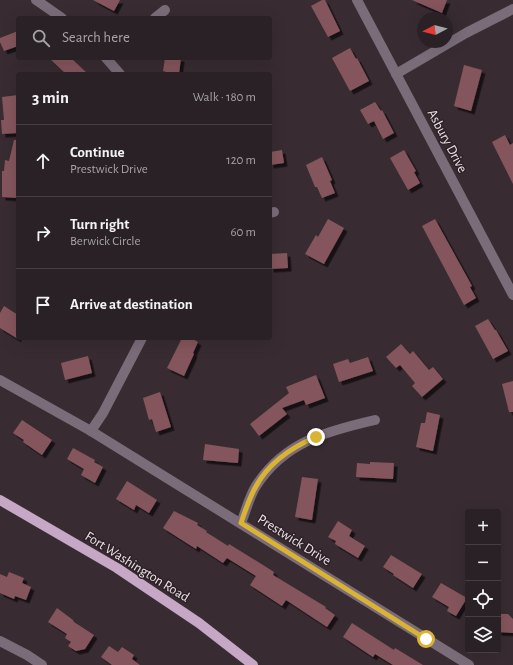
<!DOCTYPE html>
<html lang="en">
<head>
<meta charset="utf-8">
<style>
  body { margin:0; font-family:"Alegreya Sans",sans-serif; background:#32292e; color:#f1f3f6 }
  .controls { position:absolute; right:12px; bottom:12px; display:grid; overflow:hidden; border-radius:4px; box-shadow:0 4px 16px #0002 }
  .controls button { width:36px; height:36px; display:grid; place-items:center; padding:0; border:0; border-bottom:1px solid #463e43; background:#2a2126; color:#f1f3f6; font:20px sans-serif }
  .compass { position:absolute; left:417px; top:12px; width:36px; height:36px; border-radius:50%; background:#2a2126; box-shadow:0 4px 16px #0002; rotate:263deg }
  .stop { position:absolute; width:12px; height:12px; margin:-9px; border:3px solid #d9b334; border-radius:50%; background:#fff }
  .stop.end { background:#d9b334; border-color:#fff; box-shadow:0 1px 4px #0008 }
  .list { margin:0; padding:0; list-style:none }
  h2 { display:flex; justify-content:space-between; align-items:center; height:52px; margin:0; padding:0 16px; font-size:17px }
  h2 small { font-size:13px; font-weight:400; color:#a5a3a7 }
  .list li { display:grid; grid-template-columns:26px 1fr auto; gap:12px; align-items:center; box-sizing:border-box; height:72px; padding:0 16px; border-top:1px solid #463e43 }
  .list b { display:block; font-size:15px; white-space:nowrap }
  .list p { margin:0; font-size:13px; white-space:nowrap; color:#a5a3a7 }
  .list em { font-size:13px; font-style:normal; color:#a5a3a7 }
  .icon { flex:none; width:22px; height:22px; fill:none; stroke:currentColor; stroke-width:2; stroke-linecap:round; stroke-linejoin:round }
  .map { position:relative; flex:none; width:513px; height:665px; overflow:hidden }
  .search { position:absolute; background:#2a2126; box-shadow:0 4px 16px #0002; left:16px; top:16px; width:256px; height:44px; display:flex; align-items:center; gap:10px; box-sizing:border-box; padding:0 14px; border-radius:4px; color:#a5a3a7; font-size:15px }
  .panel { position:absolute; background:#2a2126; box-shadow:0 4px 16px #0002; left:16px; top:72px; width:256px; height:268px; border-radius:4px }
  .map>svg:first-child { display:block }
  .building { fill:#85555d; filter:url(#shadow) }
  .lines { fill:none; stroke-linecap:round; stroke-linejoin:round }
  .minor { stroke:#7b6c7a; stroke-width:10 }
  .major { stroke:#c6a7c5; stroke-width:10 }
  .route { stroke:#d9b334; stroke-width:5 }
  .labels { text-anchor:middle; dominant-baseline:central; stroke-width:3; stroke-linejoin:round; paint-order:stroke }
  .street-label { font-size:14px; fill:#ebe3e6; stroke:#2e2228 }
</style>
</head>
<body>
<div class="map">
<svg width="513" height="665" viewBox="0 0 513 665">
  <defs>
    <filter id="shadow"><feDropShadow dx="3.5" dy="3.5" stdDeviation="0" flood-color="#0009"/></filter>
  </defs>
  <rect width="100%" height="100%" fill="#382c32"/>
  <g class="building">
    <polygon points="93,0 120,0 114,11"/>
    <polygon points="322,0 325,0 340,31 328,37 311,6"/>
    <polygon points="412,0 447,0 442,13"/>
    <polygon points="18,31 18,46 4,51 0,42 0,38"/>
    <polygon points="350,48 356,59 357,58 369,81 350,91 332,58"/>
    <polygon points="49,58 71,58 88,74 66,74"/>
    <polygon points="165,58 181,58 179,74 165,74 166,72 163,71"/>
    <polygon points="464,65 482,70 471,111 454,106"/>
    <polygon points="18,95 18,133 2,134 1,120 4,120 2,97"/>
    <polygon points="375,102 381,111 382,110 394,133 383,139 374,121 368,124 360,110"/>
    <polygon points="505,135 510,145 513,143 513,184 492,142"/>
    <polygon points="14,140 18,140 18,198 2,197 2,171 4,171 5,160 9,161"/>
    <polygon points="282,150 284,163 270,165 270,152"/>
    <polygon points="404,150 416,171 414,172 420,183 408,190 390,158"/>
    <polygon points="322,157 332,180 330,181 335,193 322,198 317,187 315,187 306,165"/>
    <polygon points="328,219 344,228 324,264 305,254 316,235 318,237"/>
    <polygon points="435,219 472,286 470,287 476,298 464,305 422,226"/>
    <polygon points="287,253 288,268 270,269 270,254"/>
    <polygon points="4,306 18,315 18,339 0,328 0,313"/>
    <polygon points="488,319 495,330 496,330 508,351 493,359 475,326"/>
    <polygon points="182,338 191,338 198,342 193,353 194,354 184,376 167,368"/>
    <polygon points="401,344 410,354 413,351 429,370 433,367 443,379 422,397 412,386 415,383 400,365 396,368 386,357"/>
    <polygon points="88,356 92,373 65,380 61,363"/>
    <polygon points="368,357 373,371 339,382 333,364 348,359 350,363"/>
    <polygon points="316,375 325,398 306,405 304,400 282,408 287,414 259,436 250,424 289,393 286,387"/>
    <polygon points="513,381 513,412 509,412 502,384"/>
    <polygon points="160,392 171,427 156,432 152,419 149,420 143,398"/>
    <polygon points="427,412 440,415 433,451 416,447 421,423 425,423"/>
    <polygon points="22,420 52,440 42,455 23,442 24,440 13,433"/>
    <polygon points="205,444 239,449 238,463 203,460"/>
    <polygon points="73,448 95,460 94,462 103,467 95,483 81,475 84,469 67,459"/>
    <polygon points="370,462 394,463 393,479 356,477 357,463 370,464"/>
    <polygon points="302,477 318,479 312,520 295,517"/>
    <polygon points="127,481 157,500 149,513 136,505 134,510 116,499"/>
    <polygon points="174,511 198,523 197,525 207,531 206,532 228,546 229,544 263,565 274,572 273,575 326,607 325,608 335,615 327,627 286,600 282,606 250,585 256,576 227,558 223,563 197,546 196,549 163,528"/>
    <polygon points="338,521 352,530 349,536 365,546 358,558 335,544 336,541 328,537"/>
    <polygon points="391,555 422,574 413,588 393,575 394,574 383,567"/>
    <polygon points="9,572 24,578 22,583 31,587 26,600 15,596 14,599 0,593 0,574 7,577"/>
    <polygon points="441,583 467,598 456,616 447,611 449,607 432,597"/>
    <polygon points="57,608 73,620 74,622 94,635 85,649 76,651 68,646 71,642 65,638 67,634 48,622"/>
    <polygon points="498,614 508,614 513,619 513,633 498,632"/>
    <polygon points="352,623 394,650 395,648 423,665 393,665 375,654 373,657 343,637"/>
    <polygon points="109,646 118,652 122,647 134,655 132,659 140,665 112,665 101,657"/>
  </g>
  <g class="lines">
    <g class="minor">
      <polyline points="36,0 62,18"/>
      <polyline points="357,0 513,295"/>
      <polyline points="155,18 165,10"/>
      <polyline points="106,58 120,74"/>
      <polyline points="396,74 466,33 513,9"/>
      <polyline points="270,213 274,212"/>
      <polyline points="0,380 91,431 469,665"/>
      <polyline points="91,431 103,413 142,338"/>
      <path d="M241,523c5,-12 8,-26 15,-37 28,-44 71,-55 119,-66"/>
      <polyline points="0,641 27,655 42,665"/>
    </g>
    <polyline class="major" points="0,500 117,568 199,623 253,665"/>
  </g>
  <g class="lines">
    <path class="route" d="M316,437c-26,11 -48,26 -61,51 -6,11 -10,23 -14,35l185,116"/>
  </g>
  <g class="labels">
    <g class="street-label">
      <text transform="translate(447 141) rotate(62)">Asbury Drive</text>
      <text transform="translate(294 540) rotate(32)">Prestwick Drive</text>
      <text transform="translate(137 567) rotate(32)">Fort Washington Road</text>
    </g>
  </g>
</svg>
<div class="controls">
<button>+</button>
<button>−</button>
<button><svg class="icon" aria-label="locate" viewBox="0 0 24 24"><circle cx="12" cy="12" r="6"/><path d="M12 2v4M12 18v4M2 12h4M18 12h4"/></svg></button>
<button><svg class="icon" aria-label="layers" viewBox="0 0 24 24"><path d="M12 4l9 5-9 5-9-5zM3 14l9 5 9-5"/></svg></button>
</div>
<svg class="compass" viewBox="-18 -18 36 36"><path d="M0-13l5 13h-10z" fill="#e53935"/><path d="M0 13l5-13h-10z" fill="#a5a3a7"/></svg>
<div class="stop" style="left:426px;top:639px"></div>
<div class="stop end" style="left:316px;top:437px"></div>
<div class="search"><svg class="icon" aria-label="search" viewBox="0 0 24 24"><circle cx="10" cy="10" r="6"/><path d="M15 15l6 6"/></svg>Search here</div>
<section class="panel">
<h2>3 min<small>Walk · 180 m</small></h2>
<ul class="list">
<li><svg class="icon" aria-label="ahead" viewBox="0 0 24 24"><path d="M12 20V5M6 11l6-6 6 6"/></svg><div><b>Continue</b><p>Prestwick Drive</p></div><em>120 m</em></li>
<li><svg class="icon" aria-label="right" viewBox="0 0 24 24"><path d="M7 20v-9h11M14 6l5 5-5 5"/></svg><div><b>Turn right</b><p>Berwick Circle</p></div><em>60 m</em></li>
<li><svg class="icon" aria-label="arrive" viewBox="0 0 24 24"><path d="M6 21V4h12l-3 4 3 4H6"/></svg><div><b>Arrive at destination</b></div></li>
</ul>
</section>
</div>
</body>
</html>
